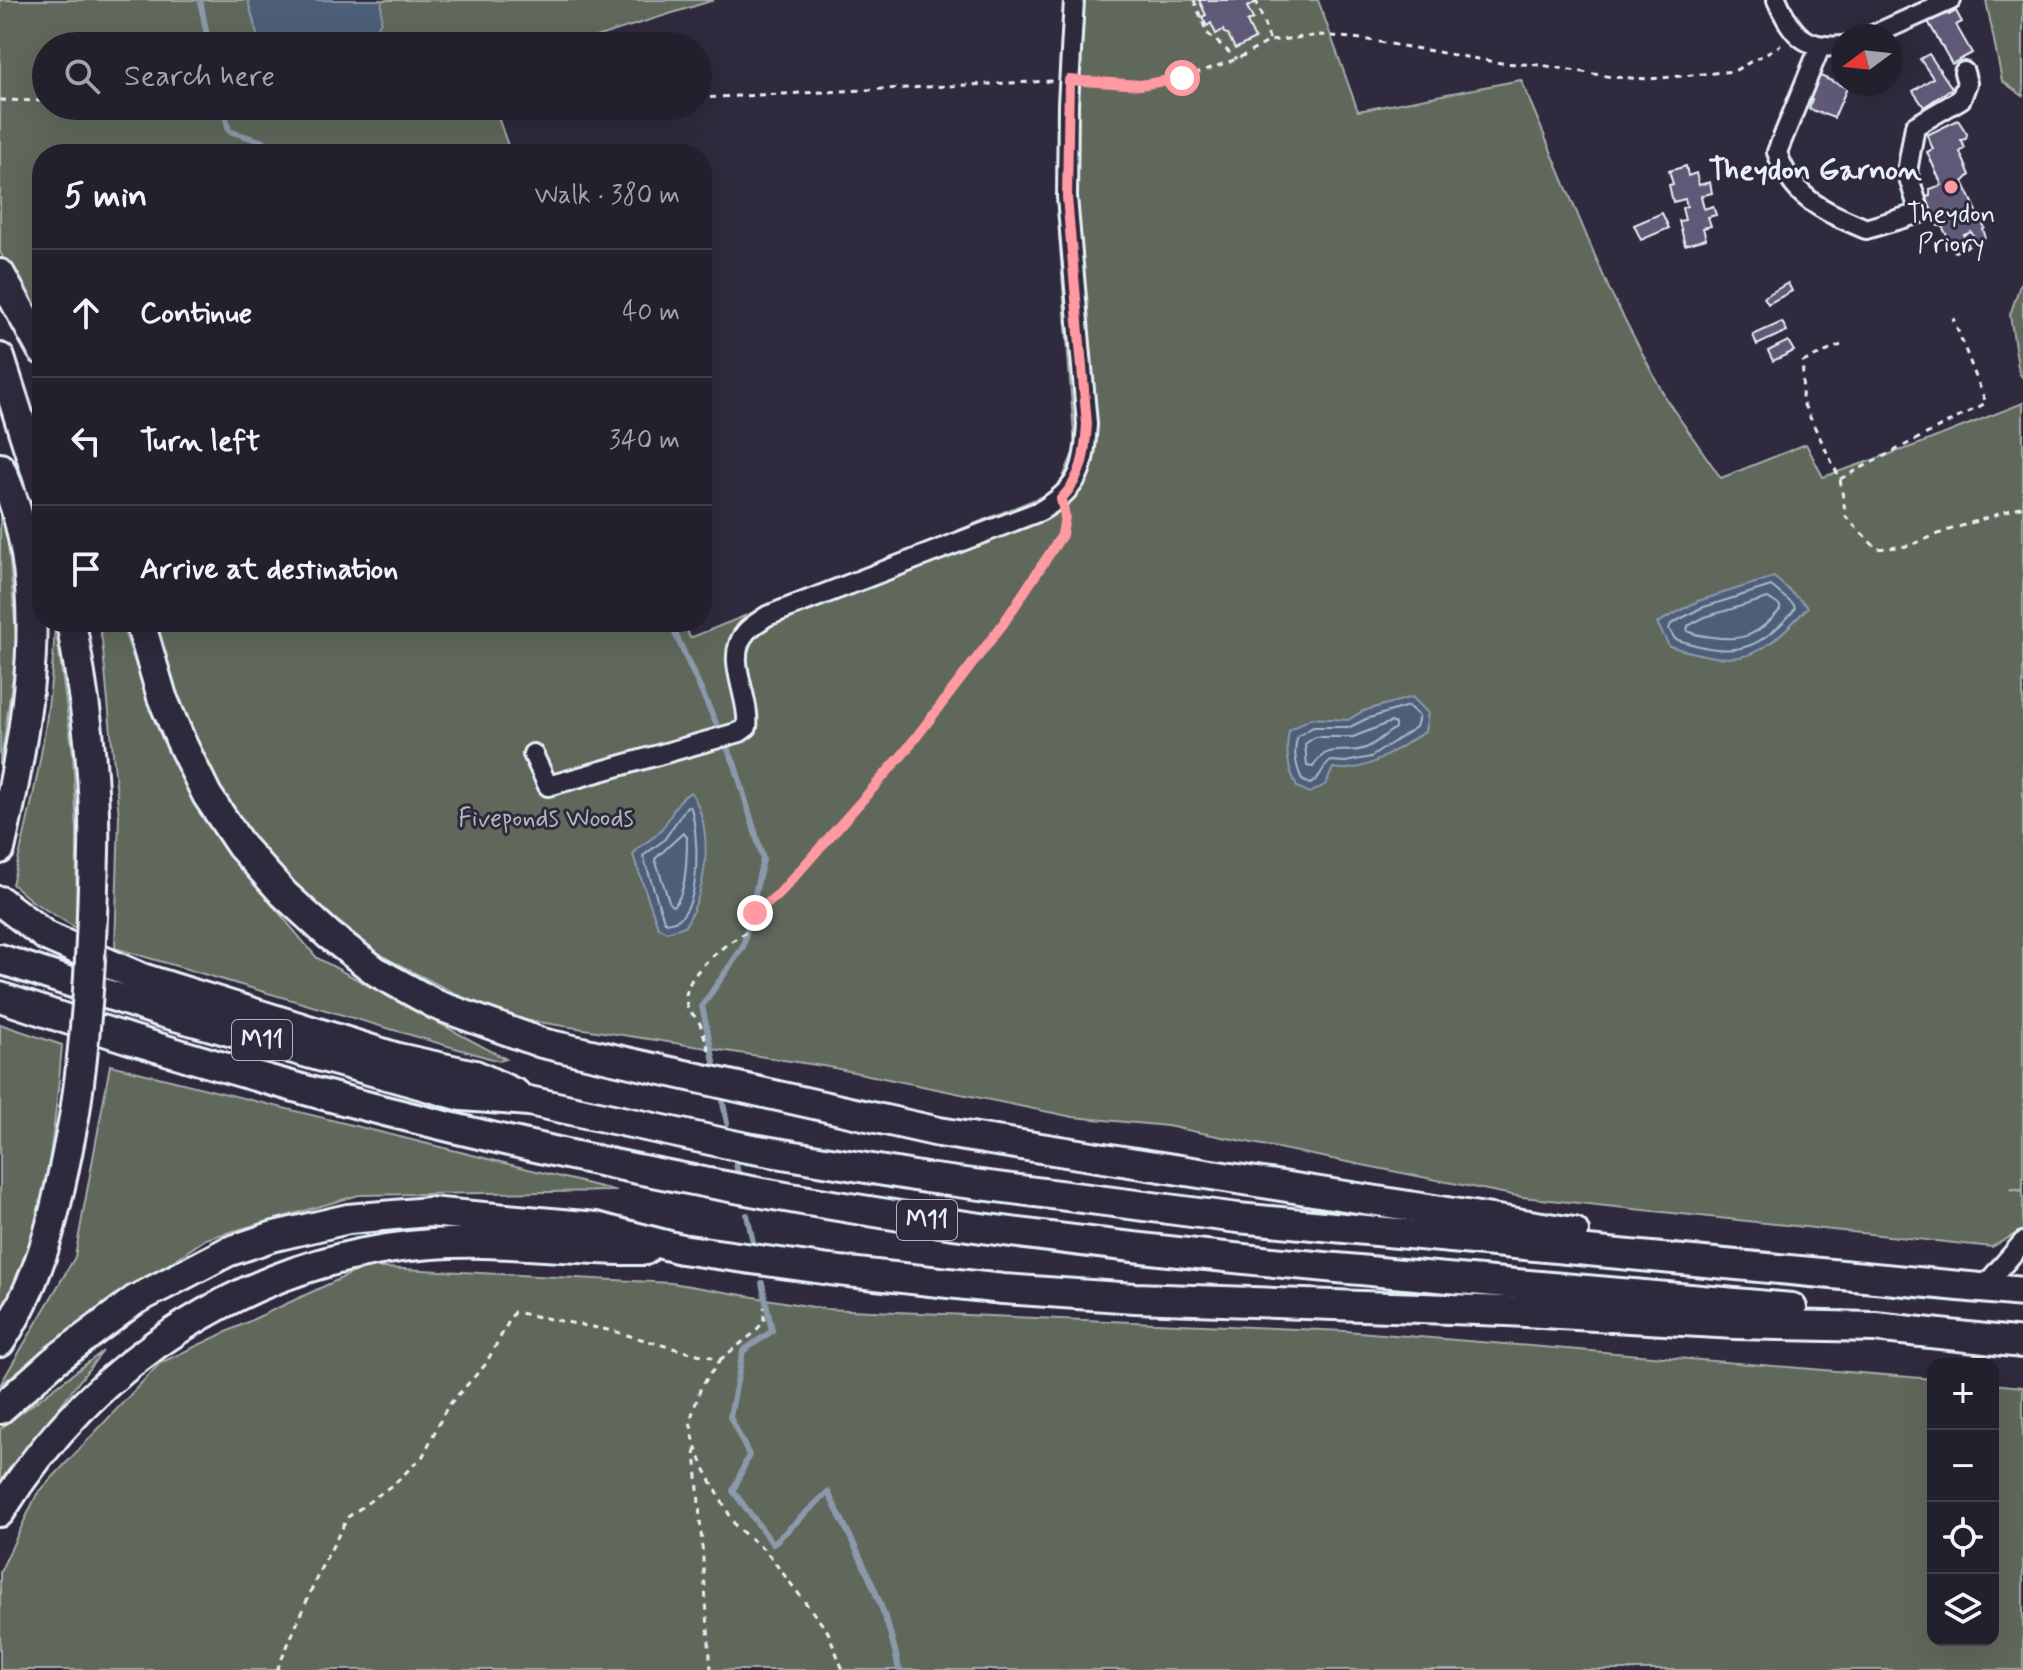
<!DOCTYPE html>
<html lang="en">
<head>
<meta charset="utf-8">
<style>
  body { margin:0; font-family:Mynerve,sans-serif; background:#2f2d3a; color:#f1f3f6 }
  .controls { position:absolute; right:24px; bottom:24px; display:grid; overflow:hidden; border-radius:16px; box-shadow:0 8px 32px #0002 }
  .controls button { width:72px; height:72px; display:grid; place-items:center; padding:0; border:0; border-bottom:2px solid #403e4a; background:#23202e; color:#f1f3f6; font:40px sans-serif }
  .compass { position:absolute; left:1831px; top:24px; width:72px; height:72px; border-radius:50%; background:#23202e; box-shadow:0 8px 32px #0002; rotate:255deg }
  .stop { position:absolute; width:24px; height:24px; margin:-18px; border:6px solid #ff9aa2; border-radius:50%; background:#fff }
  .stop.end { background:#ff9aa2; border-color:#fff; box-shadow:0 2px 8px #0008 }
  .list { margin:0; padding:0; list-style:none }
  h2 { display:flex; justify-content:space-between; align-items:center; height:104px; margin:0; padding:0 32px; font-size:34px }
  h2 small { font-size:26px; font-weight:400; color:#a3a3aa }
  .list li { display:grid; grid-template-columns:52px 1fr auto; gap:24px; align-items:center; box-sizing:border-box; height:128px; padding:0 32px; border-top:2px solid #403e4a }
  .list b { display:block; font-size:30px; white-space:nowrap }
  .list em { font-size:26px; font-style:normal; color:#a3a3aa }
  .icon { flex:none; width:44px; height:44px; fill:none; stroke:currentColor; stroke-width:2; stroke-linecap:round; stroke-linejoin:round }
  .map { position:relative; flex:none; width:2023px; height:1670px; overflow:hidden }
  .search { position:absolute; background:#23202e; box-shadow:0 8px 32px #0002; left:32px; top:32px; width:680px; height:88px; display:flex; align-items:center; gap:20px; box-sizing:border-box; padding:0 28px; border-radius:44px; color:#a3a3aa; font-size:30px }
  .panel { position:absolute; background:#23202e; box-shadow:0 8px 32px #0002; left:32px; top:144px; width:680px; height:488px; border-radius:32px }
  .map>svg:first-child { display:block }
  .green { fill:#61685b; stroke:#a4acaa; stroke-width:2 }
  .water { fill:#4d5f78; stroke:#8b99ab; stroke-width:2 }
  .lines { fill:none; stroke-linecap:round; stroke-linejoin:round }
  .shore { stroke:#aab7c5; stroke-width:2 }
  .stream { stroke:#8b99ab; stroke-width:6 }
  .building { fill:#5f5977; stroke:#e8f1f8; stroke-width:2 }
  .minor-casing { stroke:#e8f1f8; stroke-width:24 }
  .highway-casing { stroke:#e8f1f8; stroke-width:34 }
  .path { stroke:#e8f1f8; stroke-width:3; stroke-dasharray:6 6; stroke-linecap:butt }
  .minor { stroke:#2f2a3d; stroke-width:18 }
  .highway { stroke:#2f2a3d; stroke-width:28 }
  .highway-bridge-casing { stroke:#e8f1f8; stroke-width:34; stroke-linecap:butt }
  .highway-bridge { stroke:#2f2a3d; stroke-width:28 }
  .route { stroke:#ff9aa2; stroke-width:10 }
  .poi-dot { fill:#ff9aa2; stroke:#2f2a3d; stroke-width:3 }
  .labels { text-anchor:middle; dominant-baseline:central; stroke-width:6; stroke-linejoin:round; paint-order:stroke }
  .shield { fill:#2f2a3d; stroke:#b0b5c0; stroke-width:2 }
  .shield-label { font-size:24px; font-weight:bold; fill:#e8f1f8 }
  .poi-label { font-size:26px; fill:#e8f1f8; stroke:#2f2a3d }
  .park-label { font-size:26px; fill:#b2bab9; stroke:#2f2a3d }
  .quarter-label { font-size:30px; font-weight:bold; fill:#e8f1f8; stroke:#2f2a3d }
</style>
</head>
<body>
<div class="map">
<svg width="2023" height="1670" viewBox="0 0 2023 1670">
  <rect width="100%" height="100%" fill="#2f2a3d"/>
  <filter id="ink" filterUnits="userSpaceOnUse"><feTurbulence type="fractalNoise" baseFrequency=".0125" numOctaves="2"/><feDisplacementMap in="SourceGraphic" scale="16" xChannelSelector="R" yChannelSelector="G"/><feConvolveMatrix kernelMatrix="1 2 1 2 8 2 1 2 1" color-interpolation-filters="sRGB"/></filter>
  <g filter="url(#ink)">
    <g class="green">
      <polygon points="0,0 714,0 567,46 46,46 46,106 494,106 511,154 42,154 42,331 0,252"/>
      <polygon points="1067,0 1318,0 1358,111 1521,80 1609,289 1666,399 1721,478 1806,444 1823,477 1919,444 2023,403 2023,1189 2009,1189 2023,1191 2023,1230 1992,1247 1522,1197 1167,1126 1073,1117 829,1067 499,1016 382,956 287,881 224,804 167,684 149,622 684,622 690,638 1058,490 1075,448 1059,233"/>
      <polygon points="1986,0 2023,0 2023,96 2002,81"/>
      <polygon points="2023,276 2023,378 2019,373 2010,315"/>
      <polygon points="0,513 7,527 17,647 0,768"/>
      <path d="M55,622l18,132 4,78 -1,96 -43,-26 -21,-18c23,-87 40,-172 43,-262z"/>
      <polygon points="98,622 121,622 148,701 217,839 317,958 506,1059 499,1061 115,948 119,816 102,640"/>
      <path d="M0,1024l62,21c-8,96 -17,190 -62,276z"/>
      <polygon points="110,1065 617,1191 359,1195 206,1239 72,1329 0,1385 75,1257"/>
      <polygon points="365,1267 672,1283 825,1309 1346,1331 1933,1379 1933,1640 1993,1640 1993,1384 2023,1387 2023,1670 0,1670 0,1572 37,1494 160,1363"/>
      <polygon points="103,1351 2,1480 0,1484 0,1429"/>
    </g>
    <g class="water">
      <polygon points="248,0 382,0 381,22 364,46 260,46"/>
      <path d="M1774,577l34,30c-52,55 -65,61 -139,39l-12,-23 41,-22z"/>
      <path d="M1412,697l16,16 -3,19c-31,17 -55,42 -92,36l-7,16 -16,9 -13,-6c-9,-19 -12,-35 -8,-56l22,-13 37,2 15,-9z"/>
      <path d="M691,792c24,39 16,97 -6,134l-18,6 -9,-5 -25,-72c6,-11 17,-13 25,-22 14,-13 15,-32 33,-41z"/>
    </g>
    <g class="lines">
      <g class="shore">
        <path d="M1771,586l23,19 1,4c-38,46 -66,48 -120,30l-6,-10 2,-5 30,-16z"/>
        <path d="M1768,598l12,8v4c-21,24 -36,32 -68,27 -9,-1 -17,-2 -25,-6l1,-5 17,-9z"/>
        <path d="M1408,706l11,10 -3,11 -45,30 -26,5 -14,-1c-10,6 -9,17 -21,23l-8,-4c-6,-14 -10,-29 -4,-44l15,-9h37l16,-8z"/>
        <path d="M1391,722l4,2v4c-9,6 -18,14 -27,19 -23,11 -39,-8 -55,20l-6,-1 -2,-22 10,-7h38z"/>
        <path d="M687,806l4,2c7,25 11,92 -12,111 -2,2 -9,3 -12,4l-3,-3 -21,-64 21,-16z"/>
        <path d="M683,833l4,4c0,17 0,59 -14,69l-3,-2 -15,-45z"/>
      </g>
      <g class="stream">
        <polyline points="200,0 209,46"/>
        <polyline points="223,106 229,131 302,154"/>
        <polyline points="670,622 735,765 763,859 743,947 702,1006 714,1062"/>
        <polyline points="723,1103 727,1123"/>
        <polyline points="736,1164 738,1173"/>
        <polyline points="747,1215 753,1242"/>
        <path d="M762,1283l10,48 -29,20 -13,66 19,38 -16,36 40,53 55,-52c28,57 60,115 71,178"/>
      </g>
    </g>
    <g class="building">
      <polygon points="1199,0 1253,0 1255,3 1247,7 1253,19 1247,22 1255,39 1235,49 1228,34 1224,33 1223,30 1216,34 1211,23 1207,26 1202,17 1206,15"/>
      <polygon points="1945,7 1949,15 1956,11 1962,22 1956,25 1972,53 1952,64 1926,18"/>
      <polygon points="1929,54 1952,88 1924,107 1913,91 1933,78 1920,59"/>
      <polygon points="1816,74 1847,88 1834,118 1809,109 1812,100 1808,99"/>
      <polygon points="1958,120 1967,134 1966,139 1961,140 1965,148 1960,152 1970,175 1963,182 1985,228 1983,229 1985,235 1984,239 1978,242 1971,232 1964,235 1969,246 1955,252 1942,226 1938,226 1926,197 1930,196 1930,189 1942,185 1927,152 1933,149 1927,135"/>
      <polygon points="1686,166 1688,176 1696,173 1699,185 1710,182 1712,193 1701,196 1704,209 1713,206 1716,215 1708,217 1711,226 1703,228 1706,239 1685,245 1679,221 1685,220 1682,208 1687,206 1685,199 1673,202 1669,185 1673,184 1669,171"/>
      <polygon points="1662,213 1669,228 1641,240 1634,225"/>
      <polygon points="1788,283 1792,291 1768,304 1764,297"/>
      <polygon points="1782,322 1787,331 1757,345 1753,335"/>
      <polygon points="1788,341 1794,351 1773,361 1768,351"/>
    </g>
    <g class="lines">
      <defs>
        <g id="minor">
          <path d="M1777,0c14,33 27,50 66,46"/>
          <polyline points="1871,36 1951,0"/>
          <path d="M1820,47l-43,105c15,47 47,59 89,77l54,-16 -13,-41 8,-46 46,-27 6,-16 -3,-11"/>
          <polyline points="19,526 42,521"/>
          <path d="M533,754l15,32 192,-54 7,-5c4,-30 -24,-69 -1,-95 5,-6 14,-11 21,-16l273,-105c41,-24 44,-42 47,-87l-20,-227 1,-93 6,-104"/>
          <polyline points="1983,1288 2023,1242"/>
        </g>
        <g id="highway">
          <polyline points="0,274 42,350"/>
          <polyline points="0,358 42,490"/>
          <path d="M0,468c55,117 27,261 0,381"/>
          <path d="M71,622c14,76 25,152 23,229"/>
          <polyline points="140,622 162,697 182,744 207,795 241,846 284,894 329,935 377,972 437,1005 542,1043 939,1132 1574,1232"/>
          <polyline points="0,901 46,936 142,978 398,1058 475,1075 516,1094"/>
          <polyline points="0,959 161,1012 462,1096 529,1101 747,1148 926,1178 1238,1218 2023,1292"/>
          <path d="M0,997c310,105 629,180 953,227 278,40 559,58 839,84"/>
          <path d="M0,1342c46,-69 60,-150 75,-230"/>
          <polyline points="0,1409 54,1361 135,1300 227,1252 271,1237 348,1219 429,1212 596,1227 681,1249 830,1270 1003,1289 1135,1298 1507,1311 1735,1324 1875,1327 2023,1343"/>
          <path d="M0,1512c93,-151 253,-256 432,-268 71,-5 142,7 213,6"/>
        </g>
      </defs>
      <use href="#minor" class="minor-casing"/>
      <use href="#highway" class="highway-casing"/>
      <g class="path">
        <polyline points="1194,0 1207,33 1237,59"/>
        <polyline points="1256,0 1270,41"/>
        <polyline points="1088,81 1140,85 1182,78 1237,59 1270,41 1321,35 1362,39 1501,63 1541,65 1612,77 1650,79 1734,71 1781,45"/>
        <polyline points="698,98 1052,81"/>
        <polyline points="0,100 46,101"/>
        <polyline points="357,106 481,108 525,106"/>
        <polyline points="1841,345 1803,362 1802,401 1840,479 1846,517 1877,549 1909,546 1946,531 2023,506"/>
        <polyline points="1840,479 1986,403 1953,318"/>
        <path d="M709,1050c-4,-10 -6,-21 -11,-30 -4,-5 -10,-9 -11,-15 -9,-30 45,-66 67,-77l1,-15 24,-19 125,-141 99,-129 59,-89 2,-17"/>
        <polyline points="721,1359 701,1387 690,1421 695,1445 704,1468 736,1527 765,1550 828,1632 843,1670"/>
        <polyline points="695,1449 711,1670"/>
        <polyline points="277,1670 320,1570 348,1517 395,1483 423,1456 447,1407 485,1365 514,1312 613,1331 683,1351 721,1359 754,1333 764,1321 764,1307"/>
      </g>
      <use href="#minor" class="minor"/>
      <use href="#highway" class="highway"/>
      <defs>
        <path id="highway-bridge" d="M75,1112c13,-87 17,-173 19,-261"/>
      </defs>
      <use href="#highway-bridge" class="highway-bridge-casing"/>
      <use href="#highway-bridge" class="highway-bridge"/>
    </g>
  </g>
  <g class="lines" filter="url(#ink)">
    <path class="route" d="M755,913l24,-19 125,-141 99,-129 59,-89 3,-19 -4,-17c22,-23 24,-45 26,-75l-20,-227 2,-117 71,5 42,-7"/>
  </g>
  <circle class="poi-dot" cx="1951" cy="187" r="8"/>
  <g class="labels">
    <g class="shield">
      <rect x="232" y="1020" width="60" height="40" rx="6"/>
      <rect x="897" y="1200" width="60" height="40" rx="6"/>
    </g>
    <g class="shield-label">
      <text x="262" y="1040">M11</text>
      <text x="927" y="1220">M11</text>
    </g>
    <g class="poi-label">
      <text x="1951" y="215">Theydon<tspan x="1951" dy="30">Priory</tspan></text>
    </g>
    <g class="park-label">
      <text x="546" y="819">Fiveponds Woods</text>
    </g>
    <g class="quarter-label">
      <text x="1815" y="170">Theydon Garnon</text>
    </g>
  </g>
</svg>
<div class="controls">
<button>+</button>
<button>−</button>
<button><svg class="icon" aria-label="locate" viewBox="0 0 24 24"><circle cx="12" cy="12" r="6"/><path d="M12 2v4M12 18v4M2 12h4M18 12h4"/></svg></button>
<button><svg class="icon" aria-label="layers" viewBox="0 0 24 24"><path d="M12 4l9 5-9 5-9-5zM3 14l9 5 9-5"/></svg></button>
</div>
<svg class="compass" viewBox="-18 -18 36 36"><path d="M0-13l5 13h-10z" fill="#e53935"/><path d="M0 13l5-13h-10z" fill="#a3a3aa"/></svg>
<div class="stop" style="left:1182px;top:78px"></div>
<div class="stop end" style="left:755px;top:913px"></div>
<div class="search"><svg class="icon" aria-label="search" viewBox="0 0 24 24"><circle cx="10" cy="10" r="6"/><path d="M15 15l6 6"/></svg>Search here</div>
<section class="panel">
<h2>5 min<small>Walk · 380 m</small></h2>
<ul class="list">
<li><svg class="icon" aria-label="ahead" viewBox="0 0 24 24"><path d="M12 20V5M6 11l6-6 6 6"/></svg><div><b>Continue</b></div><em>40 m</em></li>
<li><svg class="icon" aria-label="left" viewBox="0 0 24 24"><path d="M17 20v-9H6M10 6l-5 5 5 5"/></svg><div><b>Turn left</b></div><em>340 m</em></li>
<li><svg class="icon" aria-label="arrive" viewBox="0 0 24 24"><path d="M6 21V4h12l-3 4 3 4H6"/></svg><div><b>Arrive at destination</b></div></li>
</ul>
</section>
</div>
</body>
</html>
